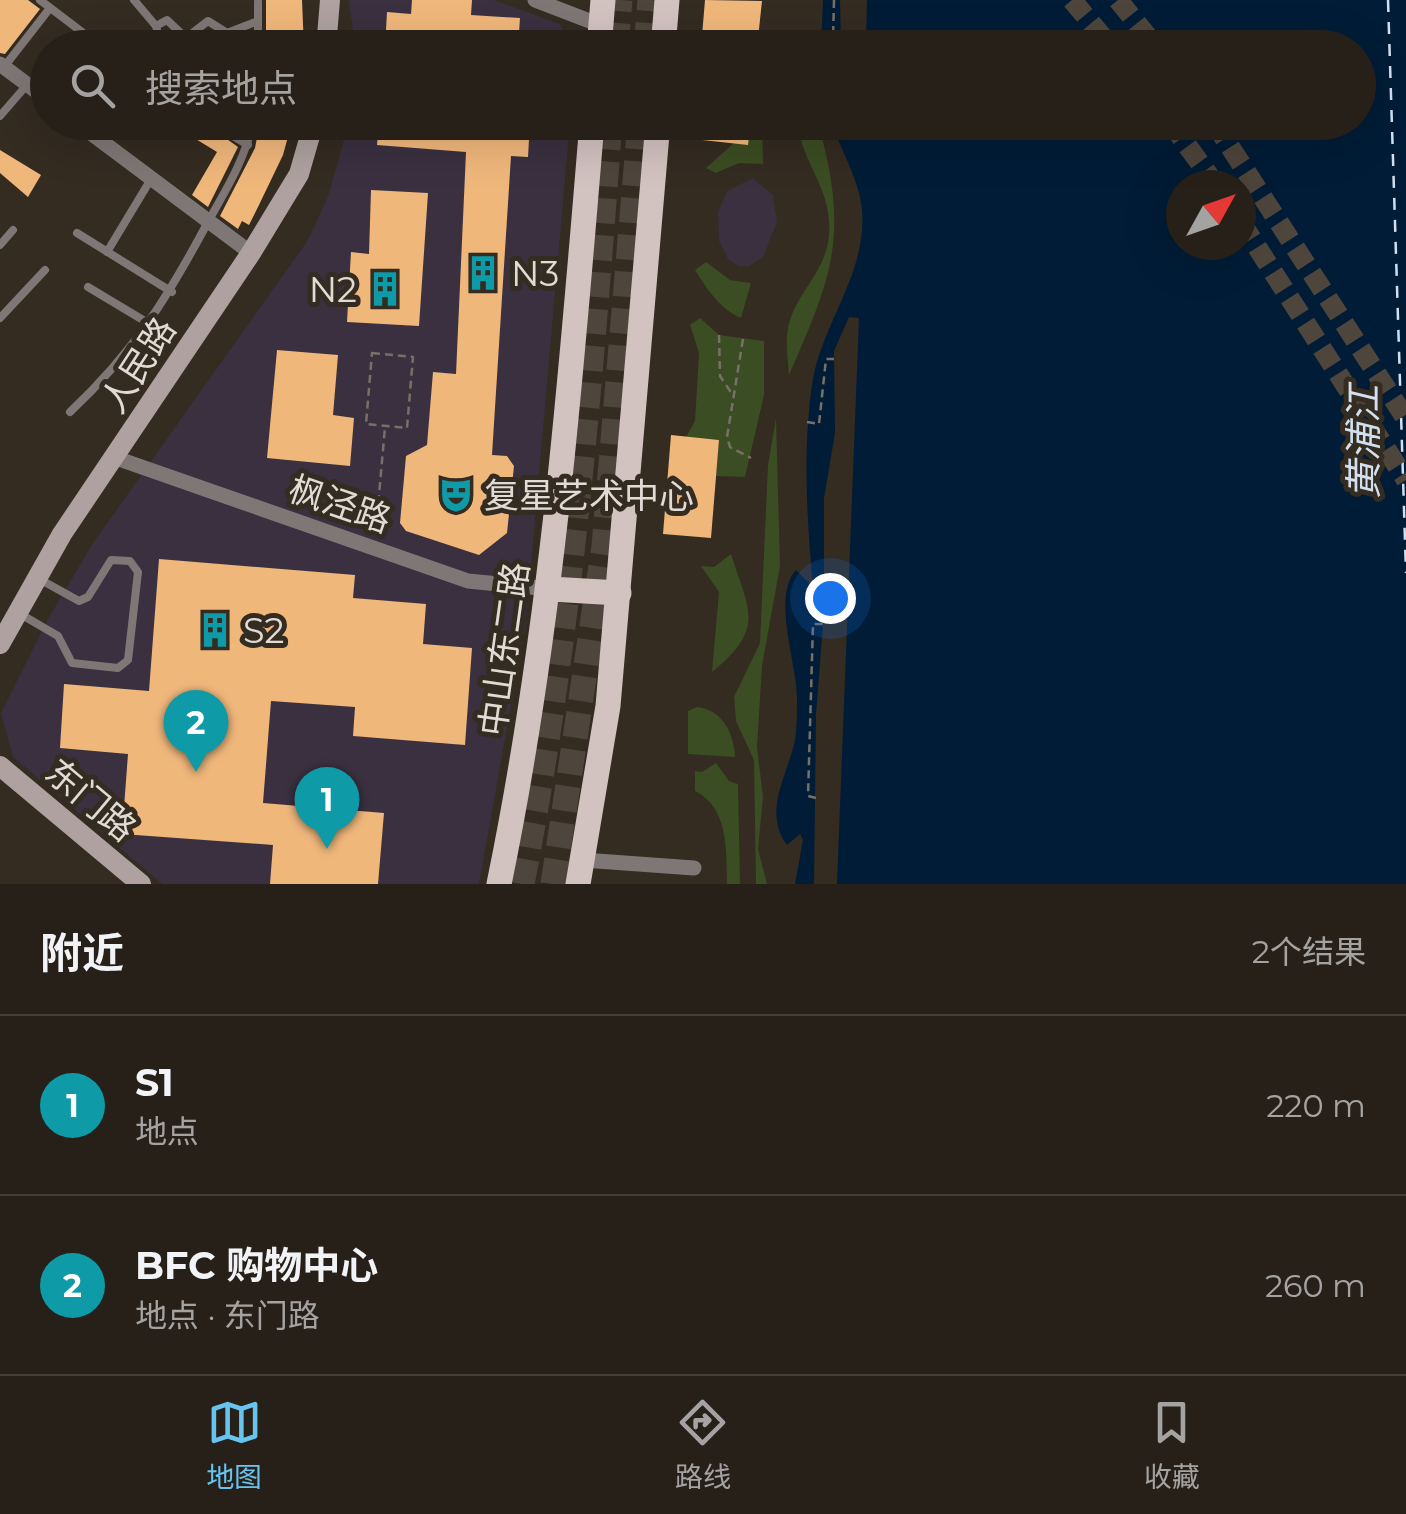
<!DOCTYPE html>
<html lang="zh">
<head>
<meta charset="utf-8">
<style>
  body { margin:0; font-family:Montserrat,"Noto Sans SC",sans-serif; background:#332d26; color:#f1f3f6 }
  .compass { position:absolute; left:1166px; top:170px; width:90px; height:90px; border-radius:50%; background:#272019; box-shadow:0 10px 40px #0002; rotate:50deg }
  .you { position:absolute; left:830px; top:598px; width:35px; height:35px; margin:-25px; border:8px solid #fff; border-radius:50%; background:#1a73e8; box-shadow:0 0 0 15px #1a73e833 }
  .badge { display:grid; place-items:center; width:65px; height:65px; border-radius:50%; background:#67c4ef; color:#fff; font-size:32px; font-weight:700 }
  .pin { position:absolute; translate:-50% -82px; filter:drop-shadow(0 2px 5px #0008) }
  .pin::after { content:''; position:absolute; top:52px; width:35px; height:30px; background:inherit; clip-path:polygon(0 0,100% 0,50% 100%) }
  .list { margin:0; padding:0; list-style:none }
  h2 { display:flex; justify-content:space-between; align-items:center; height:130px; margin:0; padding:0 40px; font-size:42px }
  h2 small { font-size:32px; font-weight:400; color:#a4a3a2 }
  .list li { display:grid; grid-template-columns:65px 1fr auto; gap:30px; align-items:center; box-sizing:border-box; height:180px; padding:0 40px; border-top:2px solid #433e38 }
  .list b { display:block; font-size:38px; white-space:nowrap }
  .list p { margin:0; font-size:32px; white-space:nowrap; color:#a4a3a2 }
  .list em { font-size:32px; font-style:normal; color:#a4a3a2 }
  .icon { flex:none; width:55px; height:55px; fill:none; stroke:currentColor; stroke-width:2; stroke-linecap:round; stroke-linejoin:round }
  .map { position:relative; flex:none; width:1406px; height:884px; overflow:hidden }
  .search { position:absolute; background:#272019; box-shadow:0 10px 40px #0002; left:30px; right:30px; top:30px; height:110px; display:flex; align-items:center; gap:25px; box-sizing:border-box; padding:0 35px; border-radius:55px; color:#a4a3a2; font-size:38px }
  .sheet { height:490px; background:#272019 }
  nav { display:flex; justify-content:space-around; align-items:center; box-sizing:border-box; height:140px; border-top:2px solid #433e38; background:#272019; font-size:28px; color:#a4a3a2 }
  nav a { display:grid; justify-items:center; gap:5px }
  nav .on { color:#67c4ef }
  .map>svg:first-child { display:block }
  .commercial { fill:#3a3040 }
  .green { fill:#3b4d22 }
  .water { fill:#001c36; fill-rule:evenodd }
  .pier { fill:#342b21 }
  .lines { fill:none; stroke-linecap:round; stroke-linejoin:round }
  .ferry { stroke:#d1dfee; stroke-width:2.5; stroke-dasharray:12 10; stroke-linecap:butt }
  .building { fill:#f0b77b }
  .secondary-tunnel { stroke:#4e453c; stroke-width:20; stroke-dasharray:20 10; stroke-linecap:butt }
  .primary-tunnel { stroke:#4e453c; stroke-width:25; stroke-dasharray:25 12; stroke-linecap:butt }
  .path { stroke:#777067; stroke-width:2.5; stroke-dasharray:8 5; stroke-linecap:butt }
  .lane { stroke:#7f7776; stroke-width:8 }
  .street { stroke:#7f7776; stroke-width:15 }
  .secondary { stroke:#aea1a0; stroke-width:20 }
  .primary { stroke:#d2c2c0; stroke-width:25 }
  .labels { text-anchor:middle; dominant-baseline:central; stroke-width:10; stroke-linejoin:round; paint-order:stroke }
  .poi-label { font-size:35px; fill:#e1dbd5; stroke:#342b21; text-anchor:start }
  .street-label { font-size:35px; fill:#e1dbd5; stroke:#342b21 }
  .water-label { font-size:38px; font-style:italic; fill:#d1dfee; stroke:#342b21 }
</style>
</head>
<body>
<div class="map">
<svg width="1406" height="884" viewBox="0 0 1406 884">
  <rect width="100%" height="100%" fill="#342b21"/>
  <g class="commercial">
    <polygon points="349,0 494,0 560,24 574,47 355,47"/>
    <polygon points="349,123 570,123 526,622 479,884 162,884 13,757 1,713 48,619 93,543 308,240 328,196"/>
    <polygon points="753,178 773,195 777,222 763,257 749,266 738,266 728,259 719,241 718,212 727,191"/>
  </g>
  <g class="green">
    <polygon points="762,123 763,164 739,163 716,173 706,168 734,143 748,144 750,133"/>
    <path d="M798,123h20c31,110 16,150 -29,252 -1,-15 -4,-32 -1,-47 7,-35 38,-55 41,-93 4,-46 -28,-72 -31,-112z"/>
    <path d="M706,262l24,18 21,3 -10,35c-21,-9 -34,-29 -46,-48z"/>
    <polygon points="700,318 719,335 764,341 764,395 745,477 716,476 719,440 686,437 695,421 699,353 690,325"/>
    <polygon points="776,418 780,566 762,666 757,747 763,797 758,849 767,884 756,884 754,760 736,721 734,697 760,643 768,465"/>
    <path d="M731,554c18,57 35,74 -19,118l7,-80 -18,-26 13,1z"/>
    <path d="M697,707c26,3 37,27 38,50l-47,-3v-43z"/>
    <path d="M716,763l13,18 9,3 2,100h-13c-1,-34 2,-76 -32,-93v-20l7,1z"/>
  </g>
  <path class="water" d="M823,0h583v884h-611l8,-44 -3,-6 -13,11c-25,-34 1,-70 8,-105 2,-13 2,-27 2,-40 1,-34 -26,-103 -1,-130l17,17c-6,-68 -11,-140 0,-208 11,-59 54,-106 49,-169 -3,-32 -21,-58 -30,-87l526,-1v-74l-537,-1zM1181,185h60v60h-60z"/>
  <g class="pier">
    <polygon points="840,0 867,0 866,47 841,47"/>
    <polygon points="849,317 859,318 837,884 814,884 816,714 824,612 824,498 835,433 834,351"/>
  </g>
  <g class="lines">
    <polyline class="ferry" points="1388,0 1406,573"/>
  </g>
  <g class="building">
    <polygon points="0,0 28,0 40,9 5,54 0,53"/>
    <polygon points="266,0 302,0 304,48 266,48"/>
    <polygon points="412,0 472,0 471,15 520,18 518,48 385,48 387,12 411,14"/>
    <polygon points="705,0 762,1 757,48 701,48"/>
    <polygon points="168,122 203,122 238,147 208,207 192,195 217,152"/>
    <polygon points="260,122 292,122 283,155 258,207 249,225 242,221 238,229 220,216 255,148"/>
    <polygon points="379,122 530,122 528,157 511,156 492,455 507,456 514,466 507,533 479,555 406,531 400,523 406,456 427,445 433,372 456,374 466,152 377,145"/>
    <polygon points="694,122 751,122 748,145 693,139"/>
    <polygon points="0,150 41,175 28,197 0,173"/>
    <polygon points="371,190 428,193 419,326 347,322 351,252 369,254"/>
    <polygon points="277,350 338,355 333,415 354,418 350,466 267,458"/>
    <polygon points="671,435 719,440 711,538 663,534"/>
    <polygon points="159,559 355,575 353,598 426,604 423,644 472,648 465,745 353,736 355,707 271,701 263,803 384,813 378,884 270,884 273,845 122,834 128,754 60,748 64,684 149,691"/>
  </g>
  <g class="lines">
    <g class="secondary-tunnel">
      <polyline points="1072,0 1112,48"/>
      <polyline points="1118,0 1157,48"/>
      <polyline points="1170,122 1216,185"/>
      <polyline points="1214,122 1406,419"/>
      <polyline points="1241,222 1406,480"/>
    </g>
    <g class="primary-tunnel">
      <polyline points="616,48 620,0"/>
      <polyline points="646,48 650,0"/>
      <path d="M522,884c49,-252 69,-506 88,-762"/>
      <polyline points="553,884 604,546 640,122"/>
    </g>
    <g class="path">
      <polyline points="834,0 833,40 841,40"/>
      <polyline points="719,335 720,376 732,394"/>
      <polyline points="743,339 727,437 730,447 751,458"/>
      <polygon points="372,353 413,357 407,428 366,424"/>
      <polyline points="807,422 819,424 826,359 834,359"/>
      <polyline points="376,529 385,427"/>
      <polyline points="816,798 808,796 813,624 824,624"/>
    </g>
    <g class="lane">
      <polyline points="40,0 103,48"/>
      <polyline points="134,0 156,26 162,48"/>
      <polyline points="156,26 167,20 186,38 208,21 227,33 258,21"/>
      <polyline points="258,48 258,2"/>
      <polyline points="4,67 50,8"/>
      <polyline points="0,116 26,86"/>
      <polyline points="210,122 248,145"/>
      <polyline points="77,233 172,292"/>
      <polyline points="0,245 13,230"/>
      <polyline points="107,252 151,179"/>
      <polyline points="88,287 148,323"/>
      <polyline points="0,318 45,270"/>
      <path d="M70,412c64,-60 98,-115 139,-192 18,-32 36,-61 44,-98"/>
      <polyline points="22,615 58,636 72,663 118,668 128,660 138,572 130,561 111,560 88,597 79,601 41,580"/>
    </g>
    <g class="street">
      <polyline points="535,0 600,25"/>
      <polyline points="0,64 48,100"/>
      <polyline points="76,122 251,253"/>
      <polyline points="116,458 468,581 550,589"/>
      <polyline points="583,860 694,868"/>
    </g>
    <g class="secondary">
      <polyline points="326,48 330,0"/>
      <polyline points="0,644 62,534 251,253 299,174 314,122"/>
      <polyline points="0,766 141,884"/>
    </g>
    <g class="primary">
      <polyline points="599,48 603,0"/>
      <polyline points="663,48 667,0"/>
      <polyline points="550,589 619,593"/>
      <path d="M499,884c52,-252 72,-506 93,-762"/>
      <polyline points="578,884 608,706 658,122"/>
    </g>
  </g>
  <defs>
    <symbol id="building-bare" viewBox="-9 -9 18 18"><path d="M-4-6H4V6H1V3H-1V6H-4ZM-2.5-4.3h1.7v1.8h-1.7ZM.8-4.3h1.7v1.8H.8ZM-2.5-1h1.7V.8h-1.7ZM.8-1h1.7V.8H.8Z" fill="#0f9aa8" stroke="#342b21" stroke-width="2.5" paint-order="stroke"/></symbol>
    <symbol id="theatre-bare" viewBox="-9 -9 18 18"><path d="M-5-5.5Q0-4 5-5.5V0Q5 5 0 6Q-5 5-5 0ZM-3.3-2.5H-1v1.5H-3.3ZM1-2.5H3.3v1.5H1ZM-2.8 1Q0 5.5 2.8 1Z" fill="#0f9aa8" stroke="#342b21" stroke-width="2.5" paint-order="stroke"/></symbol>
  </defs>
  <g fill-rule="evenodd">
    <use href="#building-bare" x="458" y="248" width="50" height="50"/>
    <use href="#building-bare" x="360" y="264" width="50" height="50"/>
    <use href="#theatre-bare" x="431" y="470" width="50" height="50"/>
    <use href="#building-bare" x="190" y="605" width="50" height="50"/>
  </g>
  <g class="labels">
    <g class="poi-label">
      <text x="511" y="273">N3</text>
      <text x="357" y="289" text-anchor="end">N2</text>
      <text x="484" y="495">复星艺术中心</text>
      <text x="243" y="630">S2</text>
    </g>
    <g class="street-label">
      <text transform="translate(138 365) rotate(-57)">人民路</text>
      <text transform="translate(340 504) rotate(19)">枫泾路</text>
      <text transform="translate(504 649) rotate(-82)">中山东二路</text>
      <text transform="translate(91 800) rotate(40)">东门路</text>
    </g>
    <g class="water-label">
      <text transform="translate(1363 442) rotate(-90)">黄浦江</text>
    </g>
  </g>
</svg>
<svg class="compass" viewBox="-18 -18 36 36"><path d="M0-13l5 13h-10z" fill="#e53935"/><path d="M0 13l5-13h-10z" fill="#a4a3a2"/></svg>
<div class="you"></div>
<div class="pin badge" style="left:327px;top:849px;background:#0f9aa8">1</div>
<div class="pin badge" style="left:196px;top:772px;background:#0f9aa8">2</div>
<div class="search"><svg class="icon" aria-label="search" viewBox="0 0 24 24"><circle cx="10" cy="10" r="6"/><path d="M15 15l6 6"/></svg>搜索地点</div>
</div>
<section class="sheet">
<h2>附近<small>2个结果</small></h2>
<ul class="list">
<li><span class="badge" style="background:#0f9aa8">1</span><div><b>S1</b><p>地点</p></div><em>220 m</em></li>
<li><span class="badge" style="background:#0f9aa8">2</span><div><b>BFC 购物中心</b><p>地点 · 东门路</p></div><em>260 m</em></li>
</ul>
</section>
<nav>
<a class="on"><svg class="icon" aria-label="map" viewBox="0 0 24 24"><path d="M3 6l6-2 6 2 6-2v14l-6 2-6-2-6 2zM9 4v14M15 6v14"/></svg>地图</a>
<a><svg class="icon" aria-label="directions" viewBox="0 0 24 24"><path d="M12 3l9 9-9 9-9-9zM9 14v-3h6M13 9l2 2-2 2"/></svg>路线</a>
<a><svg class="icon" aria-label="saved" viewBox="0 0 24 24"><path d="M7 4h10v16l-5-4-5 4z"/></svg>收藏</a>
</nav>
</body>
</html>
